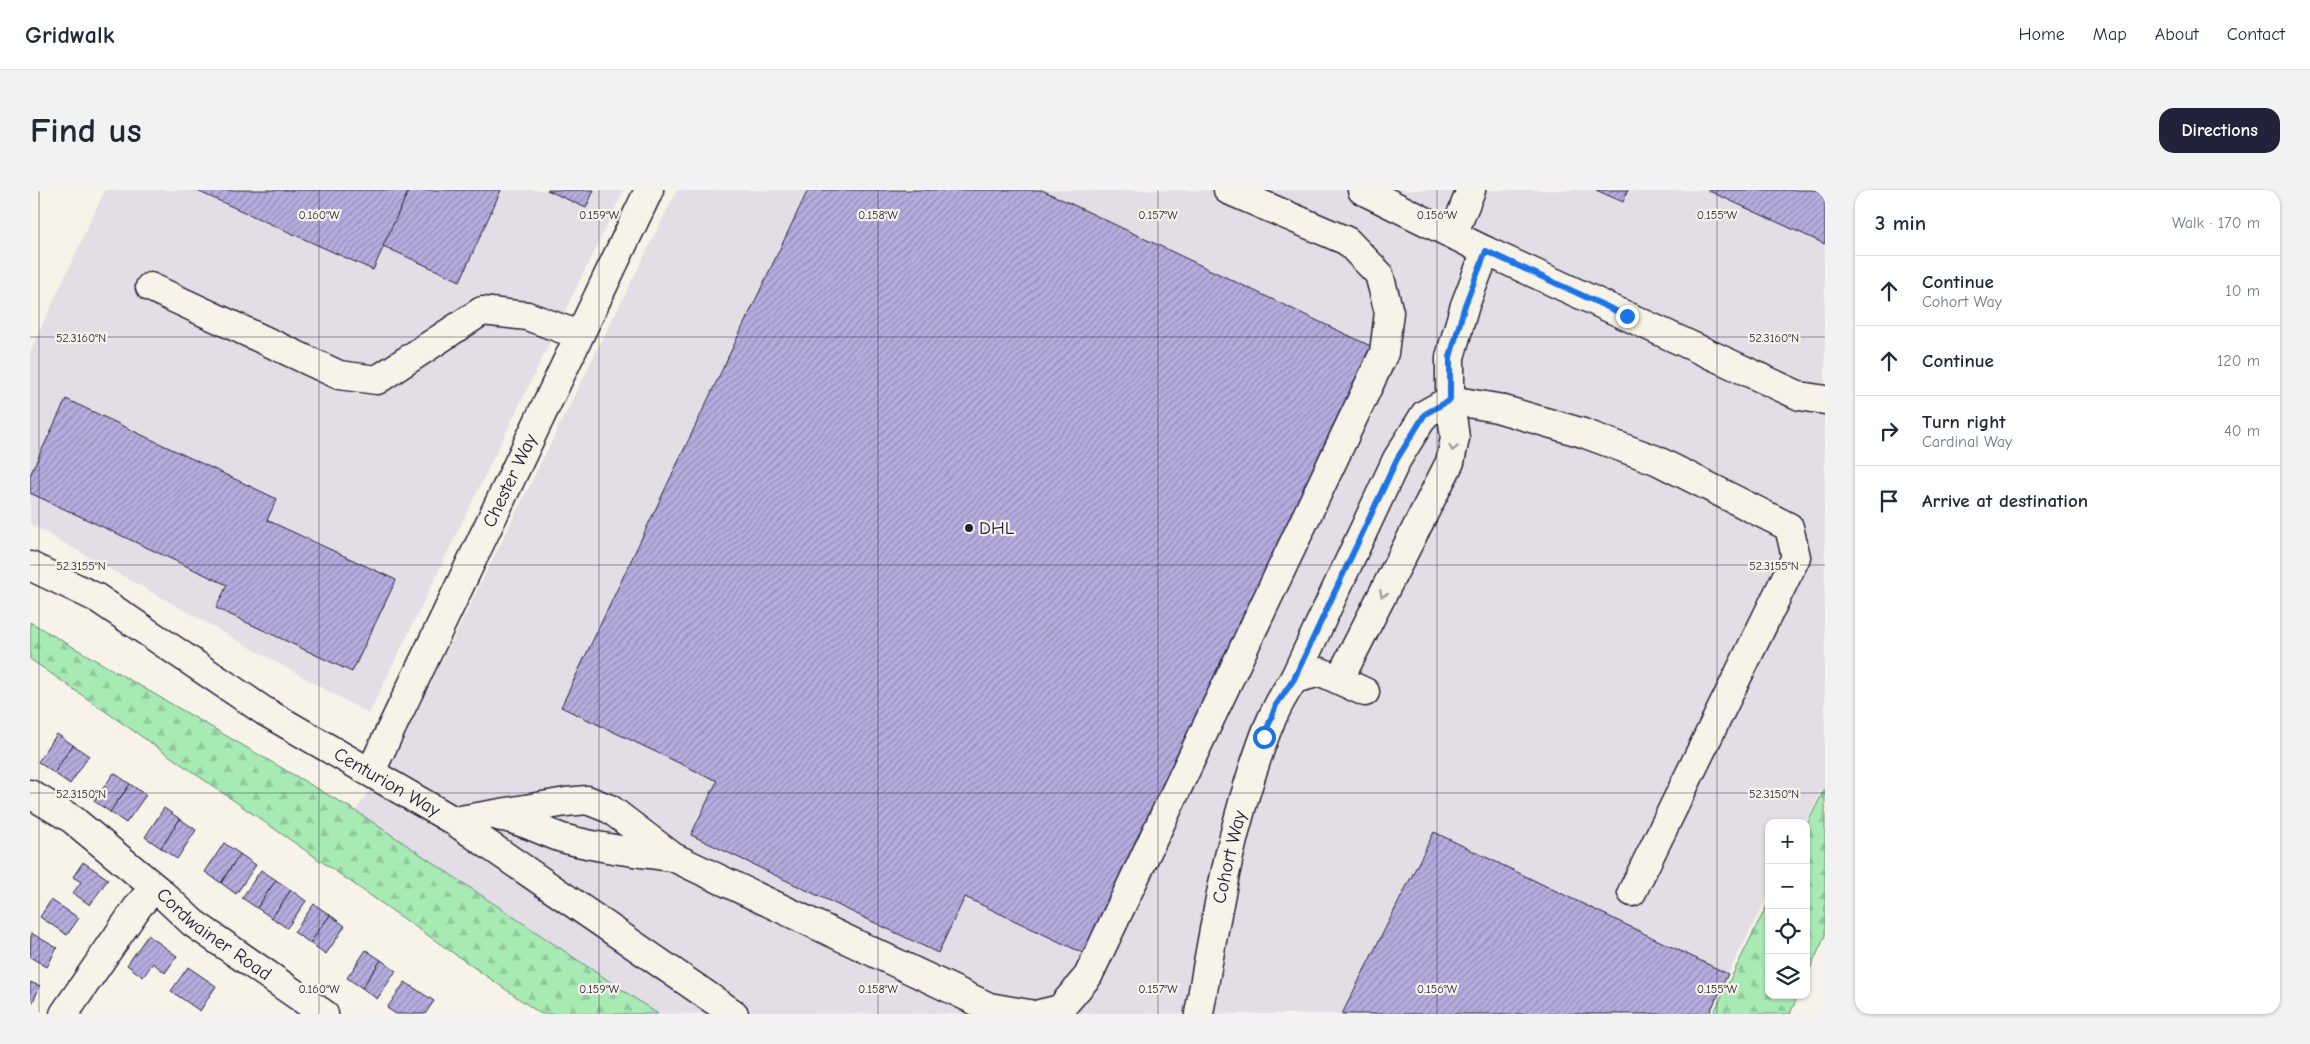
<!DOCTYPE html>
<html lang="en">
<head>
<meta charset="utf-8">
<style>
  body { margin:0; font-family:"Comic Neue",sans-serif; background:#f2f2f3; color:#1f2937 }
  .controls { position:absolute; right:15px; bottom:15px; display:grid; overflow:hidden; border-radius:10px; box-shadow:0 1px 4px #0004 }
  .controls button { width:45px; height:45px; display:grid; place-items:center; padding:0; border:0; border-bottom:1px solid #e0e1e3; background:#fff; color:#1f2937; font:25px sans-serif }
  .stop { position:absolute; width:15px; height:15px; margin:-11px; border:4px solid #1a73e8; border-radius:50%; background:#fff }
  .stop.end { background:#1a73e8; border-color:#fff; box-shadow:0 1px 5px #0008 }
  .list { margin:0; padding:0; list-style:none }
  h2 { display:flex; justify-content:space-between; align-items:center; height:65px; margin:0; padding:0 20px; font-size:21px }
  h2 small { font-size:16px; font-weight:400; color:#747a83 }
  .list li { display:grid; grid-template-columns:32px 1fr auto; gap:15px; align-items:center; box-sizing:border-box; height:70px; padding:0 20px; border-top:1px solid #e0e1e3 }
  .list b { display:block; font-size:19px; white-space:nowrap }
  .list p { margin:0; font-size:16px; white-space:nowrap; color:#747a83 }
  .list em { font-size:16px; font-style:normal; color:#747a83 }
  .icon { flex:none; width:28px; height:28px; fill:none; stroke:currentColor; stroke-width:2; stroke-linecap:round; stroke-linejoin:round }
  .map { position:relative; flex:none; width:1795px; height:824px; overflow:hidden; border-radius:15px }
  header { display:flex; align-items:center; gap:30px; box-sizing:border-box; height:70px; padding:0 25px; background:#fff; border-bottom:1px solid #e0e1e3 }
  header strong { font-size:24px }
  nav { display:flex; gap:28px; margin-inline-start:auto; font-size:18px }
  .intro { display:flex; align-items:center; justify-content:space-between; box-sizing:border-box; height:120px; padding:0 30px }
  h1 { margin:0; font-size:35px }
  .button { padding:12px 22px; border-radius:15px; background:#22223b; color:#fff; font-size:18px; font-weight:700 }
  main { display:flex; gap:30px; padding:0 30px }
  aside { flex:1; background:#fff; border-radius:15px; box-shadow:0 1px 4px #0004 }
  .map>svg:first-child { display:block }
  .built { fill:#e3dee5 }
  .forest { fill:url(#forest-firs); stroke:#658677 }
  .building { fill:url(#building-hatch); stroke:#22223b }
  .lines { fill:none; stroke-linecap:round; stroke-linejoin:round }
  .minor-casing { stroke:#22223b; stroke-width:31 }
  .minor { stroke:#f7f3e8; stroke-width:28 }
  .oneway { stroke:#97959a }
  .route { stroke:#1a73e8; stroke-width:6 }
  .ticks { fill:none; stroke:#22223b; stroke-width:1; stroke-opacity:0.45 }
  .poi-dot { fill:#22223b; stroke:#f7f3e8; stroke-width:2 }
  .labels { text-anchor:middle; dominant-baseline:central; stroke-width:4.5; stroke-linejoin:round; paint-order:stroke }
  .street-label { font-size:19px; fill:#22223b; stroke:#f7f3e8 }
  .poi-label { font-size:19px; fill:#22223b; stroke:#f7f3e8; text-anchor:start }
  .ticks-label { font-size:12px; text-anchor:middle; fill:#22223b; stroke:#f7f3e8; stroke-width:4.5; stroke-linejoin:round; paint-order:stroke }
</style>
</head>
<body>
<header>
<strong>Gridwalk</strong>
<nav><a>Home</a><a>Map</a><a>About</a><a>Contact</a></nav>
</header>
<div class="intro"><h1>Find us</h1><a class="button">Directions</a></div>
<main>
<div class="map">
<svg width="1795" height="824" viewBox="0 0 1795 824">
  <defs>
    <pattern id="forest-firs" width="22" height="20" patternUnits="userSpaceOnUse" patternTransform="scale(1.25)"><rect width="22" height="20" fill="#a8eab3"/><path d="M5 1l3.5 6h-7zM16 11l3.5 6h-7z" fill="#90c89b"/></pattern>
    <pattern id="building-hatch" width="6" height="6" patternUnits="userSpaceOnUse" patternTransform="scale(1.25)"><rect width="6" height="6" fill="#b5adde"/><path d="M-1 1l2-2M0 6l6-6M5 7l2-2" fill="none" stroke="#938cb5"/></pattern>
  </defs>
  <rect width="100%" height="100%" fill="#f7f3e8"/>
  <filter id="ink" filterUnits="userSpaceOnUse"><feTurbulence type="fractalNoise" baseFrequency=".02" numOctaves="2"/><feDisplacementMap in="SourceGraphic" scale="10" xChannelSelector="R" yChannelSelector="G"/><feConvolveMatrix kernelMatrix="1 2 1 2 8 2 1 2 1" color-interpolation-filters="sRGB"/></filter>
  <g filter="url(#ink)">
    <g class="built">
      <polygon points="75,0 594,0 339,524 0,334 0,162"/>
      <polygon points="647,0 1795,0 1795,595 1775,633 1739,633 1739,704 1677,824 628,824 326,621 379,537"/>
    </g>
    <g class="forest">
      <polygon points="0,432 326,621 628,824 511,824 0,469"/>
      <polygon points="1795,598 1795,746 1776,788 1776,636"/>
      <polygon points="1739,711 1739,805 1768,805 1760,824 1683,824"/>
    </g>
    <g class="building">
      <polygon points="165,0 379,0 343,80"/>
      <polygon points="379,0 471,0 430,91 353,56"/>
      <polygon points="517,0 564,0 556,18"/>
      <polygon points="778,0 1012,0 1347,159 1057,765 935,707 908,763 661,645 687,591 531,517"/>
      <polygon points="1566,0 1598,0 1593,12"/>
      <polygon points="1677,0 1795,0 1795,54"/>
      <polygon points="36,209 247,309 237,330 366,390 322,482 186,418 197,395 0,303 0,285"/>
      <polygon points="27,544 43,555 24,583 8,572"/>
      <polygon points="43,555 59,566 40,594 24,583"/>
      <polygon points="84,583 100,594 80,622 64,611"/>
      <polygon points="100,594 116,605 96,633 80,622"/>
      <polygon points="134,618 150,629 131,658 115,647"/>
      <polygon points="150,629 166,640 147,669 131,658"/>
      <polygon points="1404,642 1698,784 1679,824 1312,824"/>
      <polygon points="194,653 210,664 191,693 175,682"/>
      <polygon points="210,664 226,675 206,704 191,693"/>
      <polygon points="53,672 78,689 60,715 43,703 51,692 43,687"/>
      <polygon points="231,680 246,690 227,718 212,708"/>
      <polygon points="246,690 261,700 242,728 227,718"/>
      <polygon points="261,700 276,711 257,738 242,728"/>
      <polygon points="21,710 49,728 37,745 10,727"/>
      <polygon points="284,714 300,725 280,753 264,742"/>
      <polygon points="300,725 315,736 296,764 280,753"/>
      <polygon points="1,743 27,758 17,777 0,767"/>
      <polygon points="118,745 147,766 135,783 123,773 113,787 97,775"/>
      <polygon points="336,760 351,770 332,798 317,788"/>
      <polygon points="351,770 366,781 347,809 332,798"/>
      <polygon points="158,777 186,796 170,821 141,801"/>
      <polygon points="0,792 10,796 2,814 0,813"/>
      <polygon points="375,792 404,811 395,824 366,824 357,818"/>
    </g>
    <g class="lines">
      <defs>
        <g id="minor">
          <polyline points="1332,0 1456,61 1770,206 1795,210"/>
          <polyline points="1423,45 1441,0"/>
          <polyline points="120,97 309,185 347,190 452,121 497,126 549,145"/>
          <path id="s1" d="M0,376l67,32 167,113 190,110 280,193"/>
          <polyline points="1310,488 1420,272 1425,248 1420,210 1420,167 1435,115 1456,61"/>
          <polyline points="1264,489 1367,269 1395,224 1420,210 1467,218 1553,243 1626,270 1759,337 1766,367 1602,702"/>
          <path id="s2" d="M341,581l278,-581"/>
          <polyline points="0,604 42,629 129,701"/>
          <path d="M471,627c22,3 40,14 61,21 36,10 73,14 110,19"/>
          <polyline points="424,631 536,612 557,610 580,619 643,667 959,817 999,824"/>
          <path id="s3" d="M34,824l75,-109 11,-12 9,-2 34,32 131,91"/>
          <polyline points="1009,824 1030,819 1058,786 1354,163 1359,122 1349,84 1317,51 1198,0"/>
          <path id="s4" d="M1169,824c14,-80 27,-161 52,-238 12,-37 21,-65 43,-97l27,-7 44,20"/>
        </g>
      </defs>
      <use href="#minor" class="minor-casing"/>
      <use href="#minor" class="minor"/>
    </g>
    <defs><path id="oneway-chevron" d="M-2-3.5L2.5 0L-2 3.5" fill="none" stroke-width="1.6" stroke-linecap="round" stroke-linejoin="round" transform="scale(1.25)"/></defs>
    <g class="oneway">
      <use href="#oneway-chevron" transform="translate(1423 258) rotate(100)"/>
      <use href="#oneway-chevron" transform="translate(1353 404) rotate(117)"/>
    </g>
  </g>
  <g class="lines" filter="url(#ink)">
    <polyline class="route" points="1234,547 1246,515 1264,489 1367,269 1395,224 1420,210 1420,167 1435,115 1456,61 1597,126"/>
  </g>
  <path class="ticks" d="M9,0v824M289,0v824M569,0v824M848,0v824M1128,0v824M1407,0v824M1687,0v824M0,147h1795M0,375h1795M0,603h1795"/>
  <circle class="poi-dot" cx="939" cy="338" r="5"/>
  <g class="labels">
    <g class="street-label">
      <text stroke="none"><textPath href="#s2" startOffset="322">Chester Way</textPath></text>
      <text stroke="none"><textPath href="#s1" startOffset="418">Centurion Way</textPath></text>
      <text stroke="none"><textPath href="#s4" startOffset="160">Cohort Way</textPath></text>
      <text stroke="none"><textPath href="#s3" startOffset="228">Cordwainer Road</textPath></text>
    </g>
    <g class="poi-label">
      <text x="949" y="338">DHL</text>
    </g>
  </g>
  <g class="ticks-label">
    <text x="289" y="29">0.160°W</text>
    <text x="569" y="29">0.159°W</text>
    <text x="848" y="29">0.158°W</text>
    <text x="1128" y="29">0.157°W</text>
    <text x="1407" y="29">0.156°W</text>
    <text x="1687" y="29">0.155°W</text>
    <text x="51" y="152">52.3160°N</text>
    <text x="1744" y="152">52.3160°N</text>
    <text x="51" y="380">52.3155°N</text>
    <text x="1744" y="380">52.3155°N</text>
    <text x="51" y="608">52.3150°N</text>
    <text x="1744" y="608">52.3150°N</text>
    <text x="289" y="803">0.160°W</text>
    <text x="569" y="803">0.159°W</text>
    <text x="848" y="803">0.158°W</text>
    <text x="1128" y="803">0.157°W</text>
    <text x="1407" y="803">0.156°W</text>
    <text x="1687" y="803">0.155°W</text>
  </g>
</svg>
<div class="controls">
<button>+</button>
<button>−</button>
<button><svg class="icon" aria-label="locate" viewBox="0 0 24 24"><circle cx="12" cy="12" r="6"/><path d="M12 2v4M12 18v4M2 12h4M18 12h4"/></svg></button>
<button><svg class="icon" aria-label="layers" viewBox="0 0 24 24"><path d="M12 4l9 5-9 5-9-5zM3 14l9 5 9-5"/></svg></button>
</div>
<div class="stop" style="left:1234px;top:547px"></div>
<div class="stop end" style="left:1597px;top:126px"></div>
</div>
<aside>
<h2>3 min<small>Walk · 170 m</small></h2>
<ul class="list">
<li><svg class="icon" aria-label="ahead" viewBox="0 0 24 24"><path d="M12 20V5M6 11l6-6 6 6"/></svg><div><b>Continue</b><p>Cohort Way</p></div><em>10 m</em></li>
<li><svg class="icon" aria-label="ahead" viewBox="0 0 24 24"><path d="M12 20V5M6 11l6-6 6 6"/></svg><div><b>Continue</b></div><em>120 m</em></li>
<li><svg class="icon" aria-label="right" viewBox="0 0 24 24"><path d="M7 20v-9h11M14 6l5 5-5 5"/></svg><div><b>Turn right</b><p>Cardinal Way</p></div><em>40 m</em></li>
<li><svg class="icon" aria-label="arrive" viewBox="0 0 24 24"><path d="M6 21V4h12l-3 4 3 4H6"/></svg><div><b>Arrive at destination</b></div></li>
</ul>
</aside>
</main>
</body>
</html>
